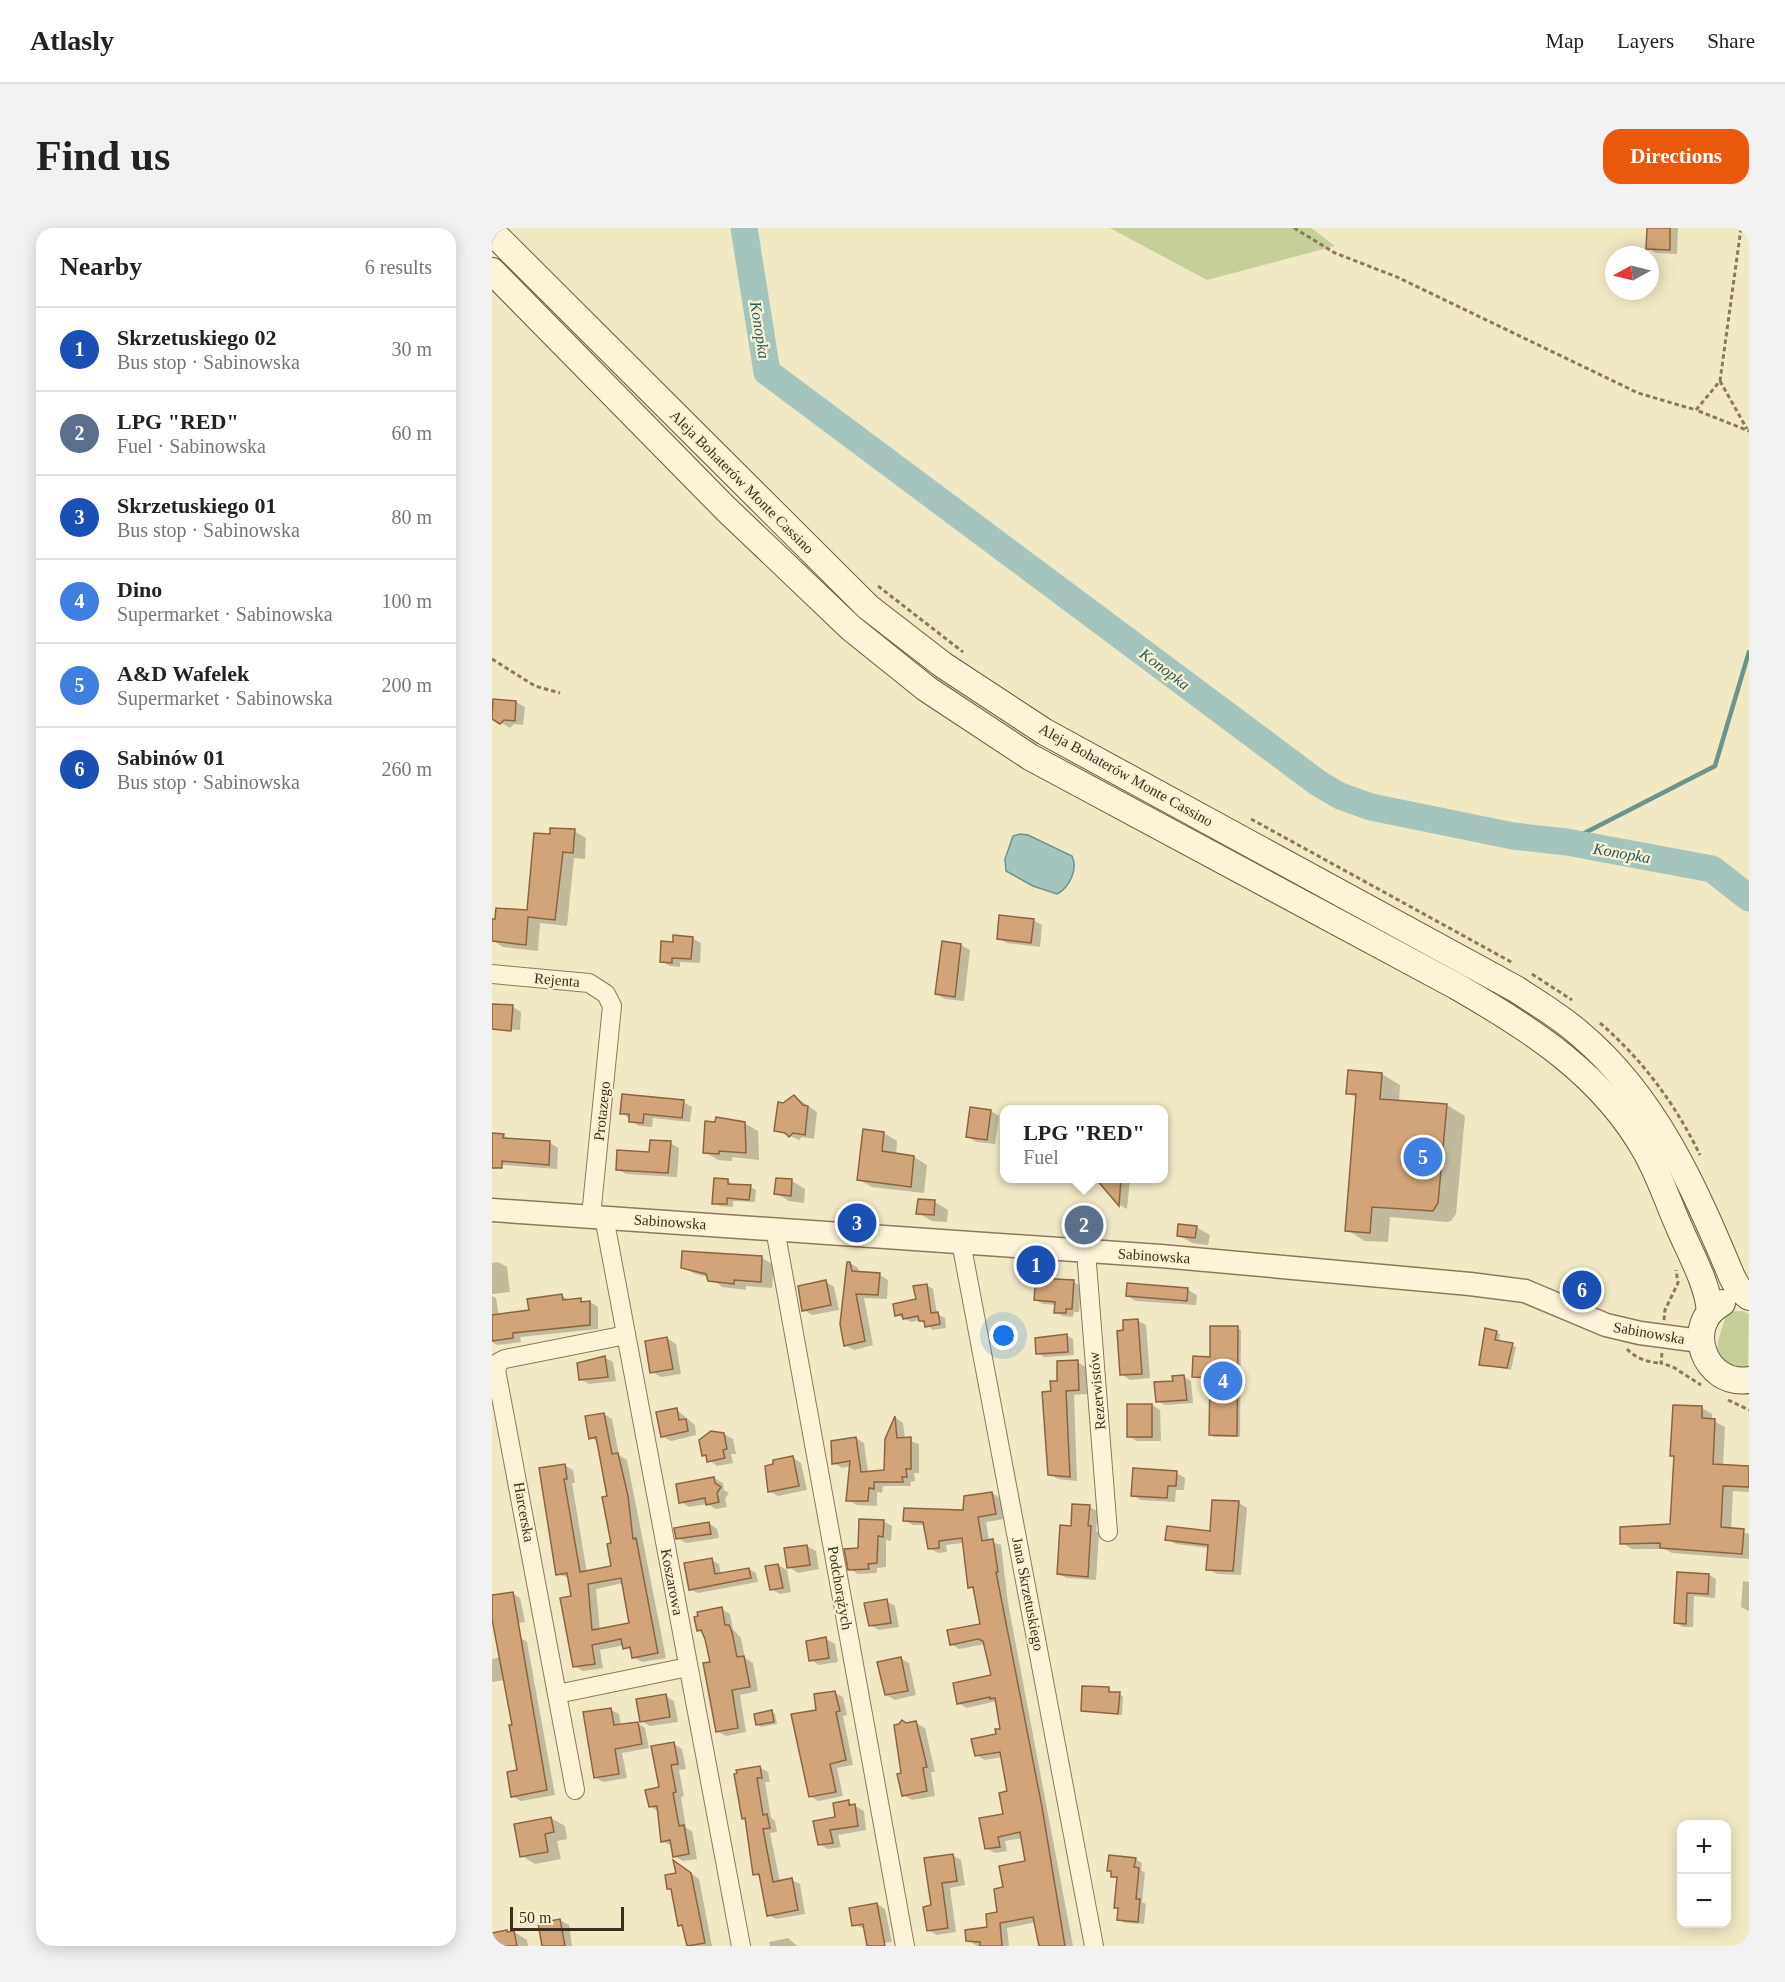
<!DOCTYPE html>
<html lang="en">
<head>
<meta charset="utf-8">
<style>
  body { margin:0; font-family:"Times New Roman",serif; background:#f2f2f2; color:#222 }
  .controls { position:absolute; right:18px; bottom:18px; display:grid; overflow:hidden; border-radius:12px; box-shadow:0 3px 15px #0003 }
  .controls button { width:54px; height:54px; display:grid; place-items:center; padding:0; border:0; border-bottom:2px solid #e0e0e0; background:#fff; color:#222; font:30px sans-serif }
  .compass { position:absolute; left:1113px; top:18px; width:54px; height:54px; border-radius:50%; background:#fff; box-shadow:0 3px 15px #0003; rotate:263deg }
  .scale { position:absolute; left:18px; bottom:15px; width:114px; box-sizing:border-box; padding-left:6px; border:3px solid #3c2f1e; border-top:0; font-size:16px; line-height:21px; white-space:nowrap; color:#3c2f1e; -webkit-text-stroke:4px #f8f1d4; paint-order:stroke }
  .you { position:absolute; left:512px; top:1108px; width:21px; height:21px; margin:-15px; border:4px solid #fff; border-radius:50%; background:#1a73e8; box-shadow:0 0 0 9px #1a73e833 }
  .badge { display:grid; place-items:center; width:39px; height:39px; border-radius:50%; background:#ea580c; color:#fff; font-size:20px; font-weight:700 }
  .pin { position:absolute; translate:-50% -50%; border:3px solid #fff; box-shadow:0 2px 6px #0006 }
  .popup { position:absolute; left:508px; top:877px; width:168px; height:78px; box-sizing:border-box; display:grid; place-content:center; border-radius:12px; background:#fff; filter:drop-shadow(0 2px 4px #0005); font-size:20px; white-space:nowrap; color:#767676 }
  .popup b { font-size:22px; color:#222 }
  .popup::after { content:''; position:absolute; left:50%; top:100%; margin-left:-12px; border:12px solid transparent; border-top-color:#fff }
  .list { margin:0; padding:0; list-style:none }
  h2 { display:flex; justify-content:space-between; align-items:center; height:78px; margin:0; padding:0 24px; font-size:26px }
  h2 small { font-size:20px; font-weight:400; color:#767676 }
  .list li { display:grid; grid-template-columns:39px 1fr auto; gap:18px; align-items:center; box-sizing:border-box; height:84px; padding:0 24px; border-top:2px solid #e0e0e0 }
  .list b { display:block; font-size:22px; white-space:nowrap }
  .list p { margin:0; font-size:20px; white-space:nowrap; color:#767676 }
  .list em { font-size:20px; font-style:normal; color:#767676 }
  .map { position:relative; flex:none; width:1257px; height:1718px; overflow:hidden; border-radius:18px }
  header { display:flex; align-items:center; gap:36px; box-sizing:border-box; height:84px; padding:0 30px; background:#fff; border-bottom:2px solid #e0e0e0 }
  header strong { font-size:28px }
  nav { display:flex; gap:33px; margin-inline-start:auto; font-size:21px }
  .intro { display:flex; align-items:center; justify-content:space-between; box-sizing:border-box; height:144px; padding:0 36px }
  h1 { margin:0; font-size:42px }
  .button { padding:15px 27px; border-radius:18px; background:#ea580c; color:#fff; font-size:21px; font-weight:700 }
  main { display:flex; gap:36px; padding:0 36px }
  aside { flex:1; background:#fff; border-radius:18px; box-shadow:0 3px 15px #0003 }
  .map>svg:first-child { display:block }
  .green { fill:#c4d097 }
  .water { fill:#a6c4be; stroke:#6c938d; stroke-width:1.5 }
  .shadow { fill:#0003; fill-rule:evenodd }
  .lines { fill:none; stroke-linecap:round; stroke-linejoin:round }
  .stream { stroke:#6c938d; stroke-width:4.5 }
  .river { stroke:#a6c4be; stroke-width:27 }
  .building { fill:#d1a578; stroke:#8d653d; stroke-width:1.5; fill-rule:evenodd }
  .minor-casing { stroke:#8d7959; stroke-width:20 }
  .tertiary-casing { stroke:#8d7959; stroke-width:25 }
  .secondary-casing { stroke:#6e5a3c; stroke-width:28 }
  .path { stroke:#8d7959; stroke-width:3; stroke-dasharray:4.5 3; stroke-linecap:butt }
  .minor { stroke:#fbf4d8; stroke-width:18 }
  .tertiary { stroke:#fbf4d8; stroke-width:22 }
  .secondary { stroke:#fbf4d8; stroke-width:26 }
  .labels { text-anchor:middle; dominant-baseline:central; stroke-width:4.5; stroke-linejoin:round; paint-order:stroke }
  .street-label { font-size:15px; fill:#3c2f1e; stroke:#f8f1d4 }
  .water-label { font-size:16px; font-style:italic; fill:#2c5b5c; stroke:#f8f1d4 }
</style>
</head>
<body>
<header>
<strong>Atlasly</strong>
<nav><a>Map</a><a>Layers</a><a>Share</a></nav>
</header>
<div class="intro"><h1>Find us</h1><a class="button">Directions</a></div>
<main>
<aside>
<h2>Nearby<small>6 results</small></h2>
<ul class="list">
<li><span class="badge" style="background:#1a4fb4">1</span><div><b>Skrzetuskiego 02</b><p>Bus stop · Sabinowska</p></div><em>30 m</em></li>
<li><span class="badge" style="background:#5c6f8a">2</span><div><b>LPG &quot;RED&quot;</b><p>Fuel · Sabinowska</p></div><em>60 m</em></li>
<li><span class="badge" style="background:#1a4fb4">3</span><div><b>Skrzetuskiego 01</b><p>Bus stop · Sabinowska</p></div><em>80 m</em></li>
<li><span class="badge" style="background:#3f7fe0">4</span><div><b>Dino</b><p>Supermarket · Sabinowska</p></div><em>100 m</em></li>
<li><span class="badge" style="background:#3f7fe0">5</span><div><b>A&amp;D Wafelek</b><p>Supermarket · Sabinowska</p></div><em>200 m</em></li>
<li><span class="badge" style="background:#1a4fb4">6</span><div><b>Sabinów 01</b><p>Bus stop · Sabinowska</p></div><em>260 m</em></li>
</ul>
</aside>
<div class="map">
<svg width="1257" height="1718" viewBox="0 0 1257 1718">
  <rect width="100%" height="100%" fill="#f1e8c4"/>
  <g class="green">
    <polygon points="618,0 819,0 843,18 715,52"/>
    <path d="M1250,1083l7,3 -1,54c-49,-5 -25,-31 -22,-56z"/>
  </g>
  <path class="water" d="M528,606l8,1 44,21c6,13 -2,31 -15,38l-24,-8 -27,-15 -1,-12 8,-23z"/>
  <g class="shadow">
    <polygon points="1156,0 1186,0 1185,26 1164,25 1156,20"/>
    <polygon points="24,474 33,479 31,497 22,496 18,500 1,490"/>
    <polygon points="82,603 94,610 93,631 82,630 75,698 48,695 46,723 11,719 0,712 36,684 59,608"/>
    <polygon points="541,692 550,697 548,719 515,715 506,710"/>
    <polygon points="200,710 209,715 208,735 188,734 188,739 178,738 169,733 182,716"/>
    <polygon points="451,715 469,717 478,722 472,773 453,771 445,766"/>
    <polygon points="0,777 21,779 29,784 28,802 0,800"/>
    <polygon points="890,846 908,857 907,874 955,877 973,888 964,986 959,993 955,994 898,989 896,1014 873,1013 855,1002 865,870 855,865"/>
    <polygon points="302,868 325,884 322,911 310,909 307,912 284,902 291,876"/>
    <polygon points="191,874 200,879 198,894 161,890 160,899 147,898 130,885"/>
    <polygon points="499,883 507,888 503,916 484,914 476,909"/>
    <polygon points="252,895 266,903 267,932 240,929 240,933 226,932 213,924"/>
    <polygon points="392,905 405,913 404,927 422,929 435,937 432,965 380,959 367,952"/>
    <polygon points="0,906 11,907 19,912 58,915 66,920 65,941 0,936"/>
    <polygon points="178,915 187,920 185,949 134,946 125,941"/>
    <polygon points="610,950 638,950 635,981 628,977 609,955"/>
    <polygon points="236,952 242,958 258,959 264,962 263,974 241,973 241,979 228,978 222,975"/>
    <polygon points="300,953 313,961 312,975 297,973 284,965"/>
    <polygon points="443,974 456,982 455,994 440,993 426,985"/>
    <polygon points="704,999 718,1007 716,1017 700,1015 686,1007"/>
    <polygon points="192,1025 270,1030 282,1037 280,1060 254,1058 254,1062 230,1059 217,1049 203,1046 191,1039"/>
    <polygon points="6,1034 15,1039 18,1064 0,1066 0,1035"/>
    <polygon points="358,1035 366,1040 367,1045 388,1047 396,1052 395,1071 372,1070 381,1117 362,1122 353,1117"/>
    <polygon points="334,1054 342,1059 347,1082 320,1087 312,1082"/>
    <polygon points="581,1054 589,1058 587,1084 582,1084 581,1089 571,1088 564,1084 564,1077 551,1076 544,1072"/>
    <polygon points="434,1057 441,1061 445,1086 453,1090 454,1100 441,1102 428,1092 419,1094 405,1087 425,1073"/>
    <polygon points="636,1057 696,1062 705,1067 704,1077 644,1073 635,1068"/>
    <polygon points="0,1068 4,1070 7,1088 39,1083 70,1068 79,1073 98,1074 106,1079 106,1101 28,1109 29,1114 5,1117 0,1114"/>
    <polygon points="645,1092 654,1097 658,1150 638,1152 629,1146 633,1104"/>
    <polygon points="745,1100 749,1102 748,1209 722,1209 719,1207 719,1151 702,1148"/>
    <polygon points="1004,1104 1008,1106 1007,1114 1024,1119 1019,1142 989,1136"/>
    <polygon points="574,1107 581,1111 582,1127 552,1129 546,1125 556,1108"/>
    <polygon points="175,1110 184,1116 189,1146 169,1149 160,1144"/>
    <polygon points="112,1129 121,1134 124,1153 97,1156 88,1151 94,1132"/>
    <polygon points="585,1134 594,1139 595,1166 582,1167 585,1253 566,1251 557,1246 560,1165"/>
    <polygon points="692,1149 699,1153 701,1175 673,1177 666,1173 682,1154"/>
    <polygon points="660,1177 668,1182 669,1213 645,1213 636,1208"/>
    <polygon points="1210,1180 1220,1186 1220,1192 1233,1199 1231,1238 1257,1239 1257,1264 1241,1263 1239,1302 1257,1306 1257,1331 1180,1325 1173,1321 1140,1321 1130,1315 1179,1298 1183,1229 1180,1227"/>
    <polygon points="185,1182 203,1197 204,1207 179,1213 170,1208"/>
    <path d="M112,1186l8,5 7,36 8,5 39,198 -24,4 -9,-5v-5l-9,-7 -24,5 3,18 -20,3 -9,-5 -2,-69 -3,-19 -12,-4 7,-109 9,5 2,13h-3l15,90 26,-5 -4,-71 -11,-55 -7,-4zM131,1355l8,42 -31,6 -4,-42z"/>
    <polygon points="404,1190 411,1195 413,1211 427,1216 427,1245 422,1245 423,1253 418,1254 419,1258 391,1258 390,1265 385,1264 385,1278 365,1277 356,1272 359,1238 350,1240 342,1235 364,1210 372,1215 376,1245 394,1243 394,1212"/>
    <polygon points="232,1206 241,1211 244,1226 239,1226 241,1235 225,1238 211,1227"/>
    <polygon points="301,1230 309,1235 315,1262 286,1268 277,1263"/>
    <polygon points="684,1245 693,1250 692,1262 684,1262 683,1274 649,1272 640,1267"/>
    <polygon points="222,1250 231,1255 232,1262 237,1265 233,1271 235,1279 224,1281 215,1276 197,1279 189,1274"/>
    <polygon points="500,1265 508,1270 512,1291 494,1294 497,1313 509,1317 516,1375 581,1718 548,1718 544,1694 515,1700 517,1718 485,1718 476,1712 497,1701 507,1685 513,1661 535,1634 531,1610 513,1613 515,1623 503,1625 494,1620 513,1587 517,1564 510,1529 493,1532 484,1527 510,1502 505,1473 475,1480 466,1475 501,1449 494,1416 467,1421 459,1416 490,1397 484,1362 478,1359 472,1315 454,1317 455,1324 446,1325 437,1320 433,1297 421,1297 413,1292 472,1284"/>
    <polygon points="747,1275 755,1280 749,1347 725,1346 716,1341 717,1320 684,1316 675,1311 719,1305"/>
    <polygon points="597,1279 606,1283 604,1303 607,1305 604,1352 575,1350 566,1346 580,1299"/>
    <polygon points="391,1293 400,1298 399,1313 394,1312 394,1339 385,1340 385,1345 366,1346 358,1341 368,1322"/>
    <polygon points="217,1295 225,1301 227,1310 194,1315 185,1310"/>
    <polygon points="315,1318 324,1323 327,1341 306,1345 297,1339"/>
    <polygon points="219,1332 227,1336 229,1346 257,1341 264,1345 266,1354 206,1365 198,1361"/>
    <polygon points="286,1337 295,1342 299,1364 288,1366 279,1361"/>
    <polygon points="1186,1345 1217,1347 1224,1351 1223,1370 1202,1368 1201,1399 1191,1399 1184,1395"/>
    <polygon points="1251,1353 1257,1354 1257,1383 1249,1379"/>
    <polygon points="20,1365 28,1370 33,1394 4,1398 0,1396 0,1369"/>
    <polygon points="394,1373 403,1378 407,1399 387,1402 378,1397"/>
    <polygon points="230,1381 238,1386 241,1401 249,1410 253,1430 261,1435 266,1463 248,1467 254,1504 234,1508 225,1503 220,1435 212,1405 206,1402"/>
    <polygon points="27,1409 35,1414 63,1567 29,1573 20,1568 27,1543 13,1452 0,1454 0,1431 8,1429"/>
    <polygon points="334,1411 343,1416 346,1434 327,1437 319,1432"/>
    <polygon points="408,1430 417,1435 424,1467 403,1472 394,1467"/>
    <polygon points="616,1461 620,1465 631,1468 630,1487 590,1482"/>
    <polygon points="343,1465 351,1469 355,1487 351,1488 361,1537 345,1540 351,1568 326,1573 318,1568 326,1483"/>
    <polygon points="173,1468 182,1473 186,1494 158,1498 149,1493"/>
    <polygon points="119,1482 127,1486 129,1498 145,1495 153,1500 157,1520 130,1525 135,1550 111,1554 103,1549"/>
    <polygon points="280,1484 283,1486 285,1496 269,1499 265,1496"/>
    <polygon points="424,1495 433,1500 443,1544 439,1544 443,1568 420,1572 411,1567 411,1546 415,1496"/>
    <polygon points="182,1516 190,1521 194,1541 187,1542 192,1568 189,1569 194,1600 200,1603 205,1631 191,1633 182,1628 180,1618 170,1613 167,1584 158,1578 169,1560"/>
    <polygon points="267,1539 276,1544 278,1554 273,1554 279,1590 283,1593 285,1604 278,1605 288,1654 300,1652 308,1656 313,1686 284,1691 276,1687 269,1650 263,1646 246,1546"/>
    <polygon points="356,1574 372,1583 374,1602 346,1607 349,1619 336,1621 327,1616"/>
    <polygon points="59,1590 73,1598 75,1611 65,1613 69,1631 43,1636 30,1628"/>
    <polygon points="460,1627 469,1632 473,1657 458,1660 464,1704 445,1707 436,1702 441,1679"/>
    <polygon points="643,1631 650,1635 649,1642 653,1645 650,1674 654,1676 652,1696 633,1695 627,1691 627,1681 624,1679 627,1651 617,1642"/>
    <polygon points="190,1639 207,1651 220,1718 196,1718 192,1699 188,1697 181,1663 177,1660"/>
    <polygon points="385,1676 393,1681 400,1714 384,1716 374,1701 362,1697"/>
    <polygon points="68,1692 77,1697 80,1718 52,1718"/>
    <polygon points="22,1704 35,1712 36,1718 0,1718 0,1707"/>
    <polygon points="296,1710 305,1718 278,1718 277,1714"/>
  </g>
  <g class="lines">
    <polyline class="stream" points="1075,614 1223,538 1257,424"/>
    <polyline class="river" points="252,0 275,144 826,555 848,568 879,579 1021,608 1075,614 1220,641 1257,670"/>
  </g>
  <g class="building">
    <polygon points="1155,0 1178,0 1178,22 1154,21"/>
    <polygon points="1,471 24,473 23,493 12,492 8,496 0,491"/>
    <polygon points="58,600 83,601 81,625 71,624 63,692 36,689 34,717 0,713 0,691 3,691 4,680 35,682 42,605 58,606"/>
    <polygon points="507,687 542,691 539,715 505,711"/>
    <polygon points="181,707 201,709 199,731 180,730 180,735 168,734 169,713 181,714"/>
    <polygon points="450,713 469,716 463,769 443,766"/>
    <polygon points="0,776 21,777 19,803 0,801"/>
    <polygon points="856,842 890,845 888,871 955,876 946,975 941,983 880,979 878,1005 853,1003 864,866 854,866"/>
    <polygon points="130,866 192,872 190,890 152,886 151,895 137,894 137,886 128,886"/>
    <polygon points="302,867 311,877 316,878 313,907 301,905 297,909 293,905 282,903 286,874 291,875"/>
    <polygon points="478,879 499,882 495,912 474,909"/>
    <polygon points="224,889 253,894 254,925 227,923 227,926 211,925 213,893 223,894"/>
    <polygon points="371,901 392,904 390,923 422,928 419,959 365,952"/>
    <polygon points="0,905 12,906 11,910 58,913 57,937 10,933 10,940 0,940"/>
    <polygon points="158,912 179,913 176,945 124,942 125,922 157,924"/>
    <polygon points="222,950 236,951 236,956 259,957 257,972 235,970 235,976 220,976"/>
    <polygon points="284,950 300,951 299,968 282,966"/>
    <polygon points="604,951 629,951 627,978"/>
    <polygon points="426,971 443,972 442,987 424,986"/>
    <polygon points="686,996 705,998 703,1010 685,1008"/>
    <polygon points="190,1023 270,1028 269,1054 242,1052 242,1056 216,1053 214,1046 189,1040"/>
    <polygon points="355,1034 358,1034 360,1043 388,1045 386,1067 364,1066 373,1113 352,1118 348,1096"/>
    <polygon points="544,1050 582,1052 580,1081 574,1081 574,1085 562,1085 563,1074 542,1072"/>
    <polygon points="334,1052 339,1077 310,1083 306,1058"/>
    <polygon points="635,1055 696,1060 695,1073 634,1068"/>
    <polygon points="435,1056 439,1085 446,1084 448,1096 433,1099 432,1093 427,1093 426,1088 411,1091 410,1086 403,1088 401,1076 424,1071 421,1058"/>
    <polygon points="70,1066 71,1072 89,1070 89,1074 98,1073 98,1097 21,1105 21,1110 0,1113 0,1087 37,1082 35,1071"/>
    <polygon points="646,1091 650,1146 628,1147 625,1103 631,1102 631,1092"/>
    <polygon points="718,1098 746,1098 745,1208 717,1207 718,1150 700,1149 701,1128 718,1129"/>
    <polygon points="993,1100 1005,1103 1003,1112 1021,1115 1015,1140 987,1137"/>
    <polygon points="575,1106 576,1124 544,1126 543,1110"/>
    <polygon points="175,1109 181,1141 158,1145 153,1113"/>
    <polygon points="113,1128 116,1149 87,1152 85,1135"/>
    <polygon points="586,1132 587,1162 574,1163 578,1249 556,1247 550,1164 559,1163 558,1153 565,1153 565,1133"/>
    <polygon points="692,1147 695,1172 664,1174 662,1154 681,1153 680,1148"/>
    <rect x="635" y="1176" width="25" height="33"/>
    <polygon points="1181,1177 1210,1178 1210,1190 1223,1191 1221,1236 1257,1238 1257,1259 1231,1258 1229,1299 1252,1301 1250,1326 1168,1320 1168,1315 1128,1316 1128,1299 1178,1296 1182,1228 1178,1228"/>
    <polygon points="185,1180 187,1192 194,1191 196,1203 169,1209 164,1184"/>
    <path d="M112,1185l8,41 6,-1 10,43 5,43 3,-1 22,115 -26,5 -2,-11 -7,2 -2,-10 -29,6 3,19 -22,3 -13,-69 11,-2 -4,-23 -11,2 -17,-107 26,-4 2,15h-3l16,93 31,-6 -4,-22 4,-1 -9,-46 5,-1 -11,-59 -7,2 -4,-23zM129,1350l8,45 -37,7 -4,-46z"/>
    <polygon points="403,1188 405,1210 419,1209 419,1241 414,1241 415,1249 410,1249 411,1254 382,1254 382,1261 377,1260 376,1273 354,1273 358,1233 340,1236 339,1213 364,1209 369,1244 392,1242 393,1211"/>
    <polygon points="219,1203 232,1205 235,1221 231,1222 233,1230 215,1234 214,1227 210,1228 207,1212"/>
    <polygon points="301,1228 307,1258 276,1264 273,1238 281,1236 281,1232"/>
    <polygon points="641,1240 685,1243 684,1258 676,1258 675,1270 639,1268"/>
    <polygon points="222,1249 223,1255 229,1259 225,1265 227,1274 214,1277 213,1270 187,1275 184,1256"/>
    <polygon points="500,1264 504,1286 486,1289 490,1313 501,1311 506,1344 504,1344 550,1579 573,1718 547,1718 541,1689 508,1695 510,1718 488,1718 488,1714 474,1713 473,1702 495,1699 494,1686 505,1684 502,1661 511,1659 507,1638 533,1633 528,1604 506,1609 508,1619 493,1621 487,1590 511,1586 507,1565 515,1563 508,1524 483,1528 479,1511 504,1506 503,1501 508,1501 503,1470 498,1471 498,1469 465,1476 461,1455 499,1447 491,1413 486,1411 458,1417 455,1402 488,1396 481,1359 476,1360 470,1310 447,1313 447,1320 436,1321 431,1294 411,1293 412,1280 471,1282 472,1268"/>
    <polygon points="720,1272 747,1273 741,1343 714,1342 716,1317 673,1312 675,1298 718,1303"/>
    <polygon points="580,1276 598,1277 596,1298 599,1298 596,1349 565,1346 568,1297 579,1298"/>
    <polygon points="367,1291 392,1292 391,1309 386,1308 385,1335 376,1336 377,1341 356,1342 352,1321 366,1320"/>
    <polygon points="217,1294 219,1306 184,1311 182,1300"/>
    <polygon points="315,1317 318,1337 295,1340 292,1320"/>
    <polygon points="220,1330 223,1346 257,1340 259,1350 197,1362 192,1335"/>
    <polygon points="286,1336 291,1360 278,1362 273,1338"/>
    <polygon points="1185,1344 1217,1346 1216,1366 1195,1365 1194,1396 1182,1395"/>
    <polygon points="21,1364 55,1562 19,1569 15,1544 25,1542 17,1497 20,1497 0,1391 0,1367"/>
    <polygon points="395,1371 399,1395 377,1398 372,1375"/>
    <polygon points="230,1379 233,1397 237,1397 240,1404 245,1429 252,1428 258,1459 240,1462 246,1500 224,1504 211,1435 218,1434 213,1411 209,1402 205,1403 202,1389 206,1388 205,1384"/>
    <polygon points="334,1409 337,1430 317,1433 314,1413"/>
    <polygon points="409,1429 416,1463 393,1467 385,1434"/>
    <polygon points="590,1458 617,1459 617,1464 628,1464 626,1486 589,1483"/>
    <polygon points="343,1463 348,1483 344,1484 354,1532 338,1536 344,1564 317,1569 299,1486 324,1482 322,1466"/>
    <polygon points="174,1466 178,1489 148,1494 144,1471"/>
    <polygon points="119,1480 122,1497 146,1494 150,1516 123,1521 127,1546 102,1550 91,1484"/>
    <polygon points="280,1482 282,1494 264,1497 262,1486"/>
    <polygon points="410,1492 414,1495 424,1493 435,1539 431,1540 435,1563 410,1568 405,1546 409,1545 402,1497 407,1496"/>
    <polygon points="182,1514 186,1536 179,1537 184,1564 181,1565 187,1598 192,1597 197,1626 181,1629 178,1612 169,1614 165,1578 157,1579 153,1562 167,1559 159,1518"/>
    <polygon points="268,1538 270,1550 265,1550 271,1587 275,1586 278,1600 271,1601 281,1654 300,1650 306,1682 275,1688 267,1646 261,1647 253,1590 250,1591 242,1546 245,1545 244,1542"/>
    <polygon points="357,1572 357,1577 363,1576 366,1598 338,1602 341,1615 326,1617 321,1593 343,1589 341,1575"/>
    <polygon points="59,1589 62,1604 53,1606 56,1624 28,1629 22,1596"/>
    <polygon points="461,1626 465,1653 450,1655 456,1700 435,1703 431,1679 439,1677 432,1630"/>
    <polygon points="617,1627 644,1630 642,1639 647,1640 644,1671 648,1671 646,1694 625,1692 626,1680 622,1680 623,1670 625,1649 619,1649 619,1643 615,1643"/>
    <polygon points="181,1632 199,1645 213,1715 195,1718 190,1697 186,1698 179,1661 175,1661 173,1647 184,1645"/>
    <polygon points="385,1675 393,1718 375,1718 371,1696 360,1698 357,1680"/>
    <polygon points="68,1691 73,1718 50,1718 46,1695"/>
    <polygon points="15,1702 15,1704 22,1703 25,1718 0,1718 0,1705"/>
  </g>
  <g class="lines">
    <defs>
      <g id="minor">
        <polyline points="0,746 97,755 114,766 120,778 99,988"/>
        <polyline points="112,989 249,1718"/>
        <polyline points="283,1001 413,1718"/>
        <polyline points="469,1014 602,1718"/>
        <polyline points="594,1023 616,1304"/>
        <polyline points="65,1466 196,1439"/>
        <polyline points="83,1562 4,1142 7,1134 13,1131 134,1107"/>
      </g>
      <polyline id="tertiary" points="0,982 669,1028 978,1056 1033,1063 1114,1097 1148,1105 1208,1113"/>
      <g id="secondary">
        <path d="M0,4l376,375 75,58 102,67 471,257c21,14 45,28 64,45 75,63 115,154 152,243l6,11 11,9"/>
        <path d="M0,43l234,238 125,119 76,61 103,68 426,229c75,43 147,89 190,166 13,23 22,50 33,75 11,26 29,57 31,85"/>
        <path d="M1230,1075c-40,21 -18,84 27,77"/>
      </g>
    </defs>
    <use href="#minor" class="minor-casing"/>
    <use href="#tertiary" class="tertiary-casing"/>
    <use href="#secondary" class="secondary-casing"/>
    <g class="path">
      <polyline points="802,0 843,25 905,49 1146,165 1204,182"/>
      <polyline points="1249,0 1228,153 1204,182 1257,203"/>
      <polyline points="1228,153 1255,201"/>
      <polyline points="386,358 471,424"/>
      <polyline points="0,431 43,458 68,465"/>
      <polyline points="759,591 1021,735"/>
      <polyline points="1040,746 1080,772"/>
      <path d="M1108,795c42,36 76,82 100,132"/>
      <polyline points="1172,1092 1173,1082 1186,1055 1184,1042"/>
      <path d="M1135,1121c8,9 22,14 34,14"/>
      <polyline points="1170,1125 1169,1135 1181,1139 1209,1157"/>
      <polyline points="1236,1172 1257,1182"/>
    </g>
    <use href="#minor" class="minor"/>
    <use href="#tertiary" class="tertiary"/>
    <use href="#secondary" class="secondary"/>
  </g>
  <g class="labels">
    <g class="street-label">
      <text transform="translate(250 254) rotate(45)">Aleja Bohaterów Monte Cassino</text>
      <text transform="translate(634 547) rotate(29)">Aleja Bohaterów Monte Cassino</text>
      <text transform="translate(65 752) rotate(5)">Rejenta</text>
      <text transform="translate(110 883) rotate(-84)">Protazego</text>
      <text transform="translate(178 994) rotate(4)">Sabinowska</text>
      <text transform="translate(662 1028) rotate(4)">Sabinowska</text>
      <text transform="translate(1157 1105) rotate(10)">Sabinowska</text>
      <text transform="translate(605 1163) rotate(-95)">Rezerwistów</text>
      <text transform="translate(32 1284) rotate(80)">Harcerska</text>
      <text transform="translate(180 1354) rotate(79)">Koszarowa</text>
      <text transform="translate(348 1360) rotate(80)">Podchorążych</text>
      <text transform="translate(536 1366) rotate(79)">Jana Skrzetuskiego</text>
    </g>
    <g class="water-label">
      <text transform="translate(268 102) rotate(81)">Konopka</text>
      <text transform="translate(673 441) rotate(37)">Konopka</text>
      <text transform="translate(1130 625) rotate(10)">Konopka</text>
    </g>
  </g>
</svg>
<div class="controls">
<button>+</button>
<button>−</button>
</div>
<svg class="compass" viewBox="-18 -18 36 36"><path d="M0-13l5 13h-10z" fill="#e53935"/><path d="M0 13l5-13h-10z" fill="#767676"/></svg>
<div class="scale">50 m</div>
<div class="you"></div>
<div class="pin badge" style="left:544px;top:1037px;background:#1a4fb4">1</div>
<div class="pin badge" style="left:592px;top:997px;background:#5c6f8a">2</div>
<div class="popup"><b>LPG &quot;RED&quot;</b>Fuel</div>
<div class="pin badge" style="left:365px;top:995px;background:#1a4fb4">3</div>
<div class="pin badge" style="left:731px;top:1153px;background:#3f7fe0">4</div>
<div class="pin badge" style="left:931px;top:929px;background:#3f7fe0">5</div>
<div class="pin badge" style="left:1090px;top:1062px;background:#1a4fb4">6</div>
</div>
</main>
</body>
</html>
